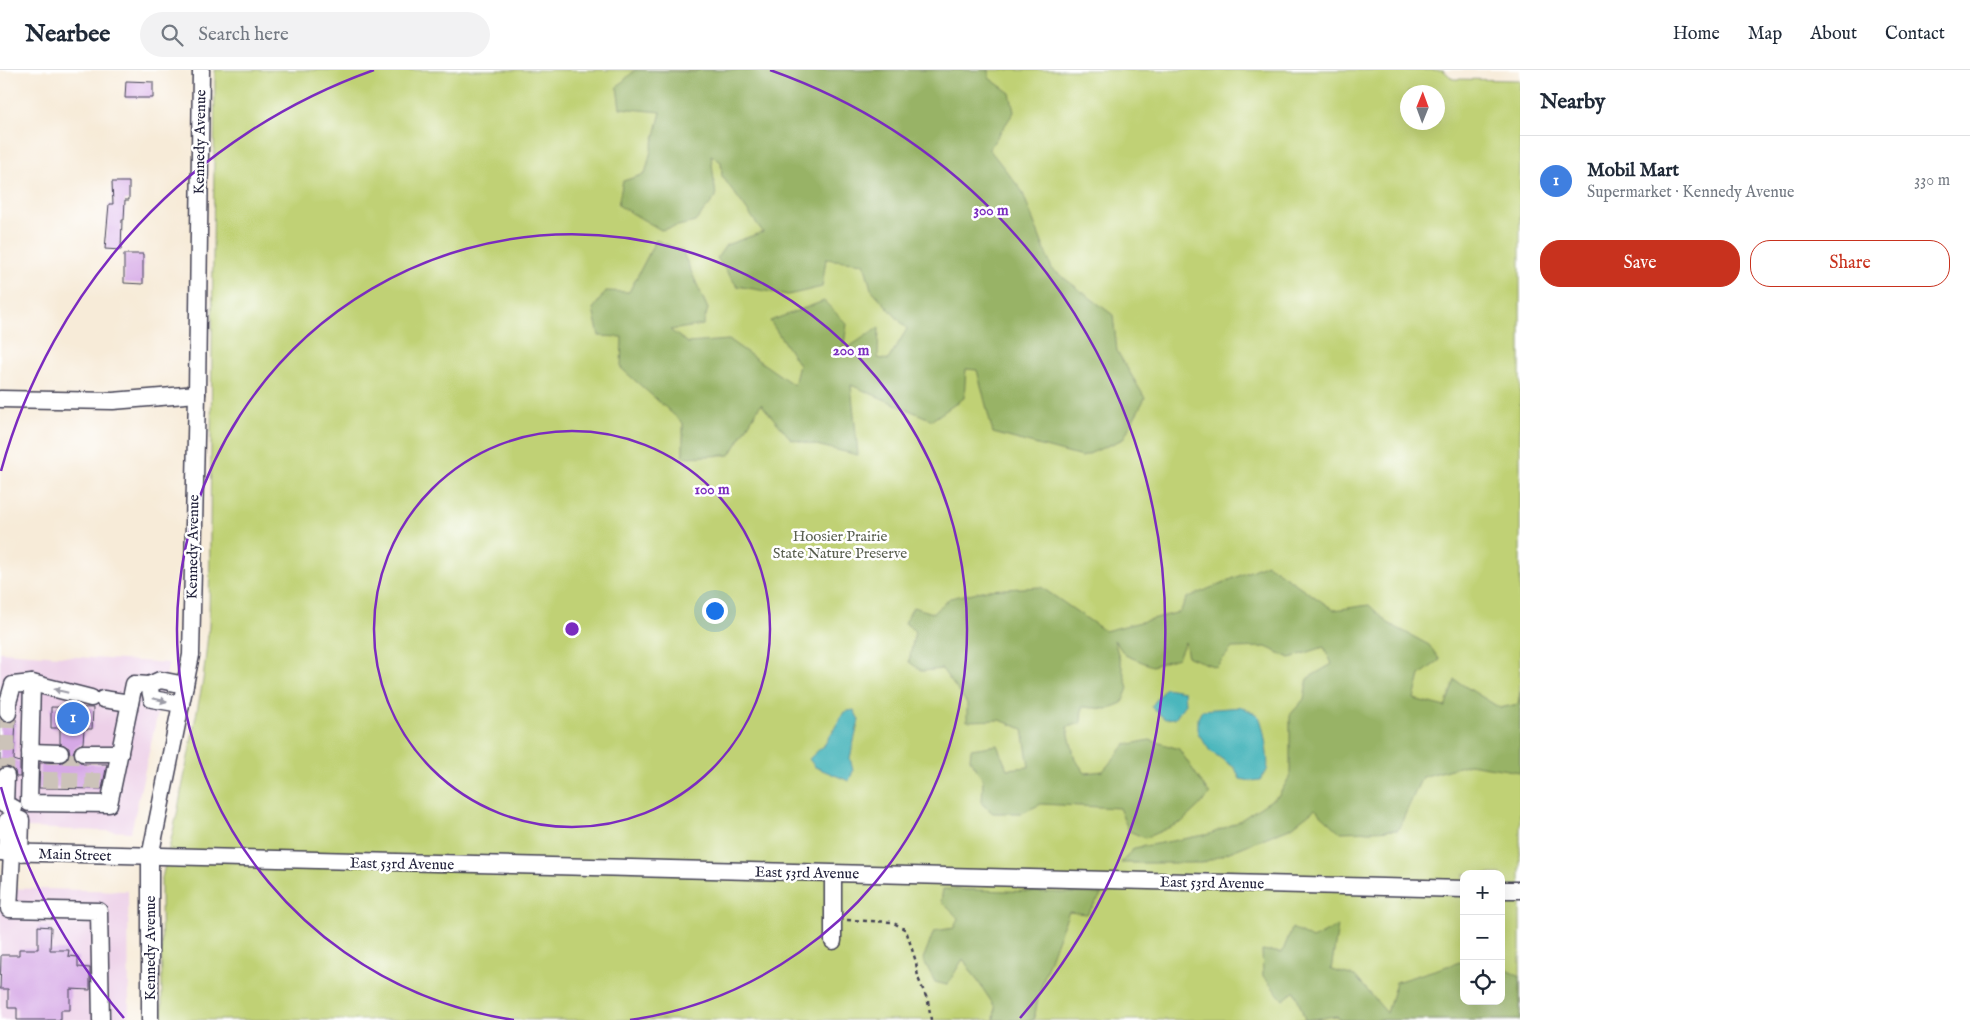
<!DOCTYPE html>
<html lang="en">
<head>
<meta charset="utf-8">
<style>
  body { margin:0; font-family:"IM FELL English",serif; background:#f2f2f3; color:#1f2937 }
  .controls { position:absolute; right:15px; bottom:15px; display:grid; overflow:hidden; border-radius:10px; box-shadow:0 5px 20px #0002 }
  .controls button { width:45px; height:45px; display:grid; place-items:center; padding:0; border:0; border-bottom:1px solid #e0e1e3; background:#fff; color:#1f2937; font:25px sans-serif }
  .compass { position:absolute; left:1400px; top:15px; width:45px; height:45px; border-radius:50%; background:#fff; box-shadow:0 5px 20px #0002; rotate:1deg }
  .you { position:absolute; left:714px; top:540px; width:18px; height:18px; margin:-12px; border:4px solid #fff; border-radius:50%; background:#1a73e8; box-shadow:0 0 0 8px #1a73e833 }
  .badge { display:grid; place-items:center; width:32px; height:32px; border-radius:50%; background:#c8321e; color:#fff; font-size:16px; font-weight:700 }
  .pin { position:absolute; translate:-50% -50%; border:2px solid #fff; box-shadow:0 1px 5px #0006 }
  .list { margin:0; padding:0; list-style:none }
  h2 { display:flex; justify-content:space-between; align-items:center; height:65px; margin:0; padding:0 20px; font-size:21px }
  h2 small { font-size:16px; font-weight:400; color:#747a83 }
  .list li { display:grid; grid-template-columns:32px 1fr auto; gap:15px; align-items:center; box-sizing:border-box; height:90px; padding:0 20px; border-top:1px solid #e0e1e3 }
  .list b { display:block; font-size:19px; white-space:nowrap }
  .list p { margin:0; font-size:16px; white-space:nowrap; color:#747a83 }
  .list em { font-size:16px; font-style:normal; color:#747a83 }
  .actions { display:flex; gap:10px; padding:15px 20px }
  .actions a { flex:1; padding:11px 0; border:1px solid #c8321e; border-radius:20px; text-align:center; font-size:18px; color:#c8321e }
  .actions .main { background:#c8321e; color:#fff }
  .icon { flex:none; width:28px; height:28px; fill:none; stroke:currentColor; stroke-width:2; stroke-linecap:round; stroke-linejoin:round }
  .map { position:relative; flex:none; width:1520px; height:950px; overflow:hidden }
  header { display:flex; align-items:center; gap:30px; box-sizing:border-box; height:70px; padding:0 25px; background:#fff; border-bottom:1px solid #e0e1e3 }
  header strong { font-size:24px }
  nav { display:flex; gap:28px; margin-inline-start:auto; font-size:18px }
  .search { width:350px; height:45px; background:#f2f2f3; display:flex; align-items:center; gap:12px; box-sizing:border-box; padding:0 18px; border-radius:28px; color:#747a83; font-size:19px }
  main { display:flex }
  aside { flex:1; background:#fff }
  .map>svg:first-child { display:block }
  .built { fill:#edd0e8 }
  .green { fill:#c0d174; stroke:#717a58; fill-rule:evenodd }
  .forest { fill:#98b366; stroke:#5d6a50 }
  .water { fill:#44b4ba; stroke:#336b7a }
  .building { fill:#d6a9e6 }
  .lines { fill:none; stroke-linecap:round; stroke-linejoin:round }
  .minor-tunnel { stroke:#ccc3b9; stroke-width:16; stroke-dasharray:16 8; stroke-linecap:butt }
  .minor-casing { stroke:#424053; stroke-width:19 }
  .path { stroke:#424053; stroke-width:2.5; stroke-dasharray:4 4; stroke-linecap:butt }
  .minor { stroke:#fff; stroke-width:16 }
  .oneway { fill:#9c9ca7 }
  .ring { fill:none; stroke:#7b2cbf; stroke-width:2.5 }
  .labels { text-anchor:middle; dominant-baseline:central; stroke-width:5; stroke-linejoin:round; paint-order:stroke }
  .street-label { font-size:15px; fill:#22223b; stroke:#fff }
  .park-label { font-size:15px; fill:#595f4f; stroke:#fff }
  .centre { fill:#7b2cbf; stroke:#fff; stroke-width:2.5 }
  .ring-label { font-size:15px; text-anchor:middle; font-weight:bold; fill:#7b2cbf; stroke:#fff; stroke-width:5; stroke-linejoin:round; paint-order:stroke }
</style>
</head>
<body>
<header>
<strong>Nearbee</strong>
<div class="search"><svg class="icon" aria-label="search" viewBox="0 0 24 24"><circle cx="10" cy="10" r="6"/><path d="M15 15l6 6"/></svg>Search here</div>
<nav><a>Home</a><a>Map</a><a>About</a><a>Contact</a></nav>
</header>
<main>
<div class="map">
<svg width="1520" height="950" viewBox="0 0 1520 950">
  <rect width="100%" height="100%" fill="#fff"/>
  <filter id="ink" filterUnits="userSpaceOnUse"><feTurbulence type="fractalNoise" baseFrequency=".02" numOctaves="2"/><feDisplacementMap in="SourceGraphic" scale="10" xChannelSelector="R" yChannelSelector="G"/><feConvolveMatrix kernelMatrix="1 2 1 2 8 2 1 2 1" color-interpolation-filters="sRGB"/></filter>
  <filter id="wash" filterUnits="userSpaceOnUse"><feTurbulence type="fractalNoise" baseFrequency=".0096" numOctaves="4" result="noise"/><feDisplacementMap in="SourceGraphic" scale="20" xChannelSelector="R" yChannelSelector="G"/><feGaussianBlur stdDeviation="1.12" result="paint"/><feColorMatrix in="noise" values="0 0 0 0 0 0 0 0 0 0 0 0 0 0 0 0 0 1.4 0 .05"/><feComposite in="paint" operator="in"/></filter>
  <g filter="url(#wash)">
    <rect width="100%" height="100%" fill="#f7ebd8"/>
    <g class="built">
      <polygon points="0,582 169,593 131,762 0,757"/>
      <polygon points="0,818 128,821 129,950 0,950"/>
    </g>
    <path class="green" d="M215,0h1228l10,9 67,1v940h-1358l-1,-138 16,-68 26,-134 6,-55zM1408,22h30v30h-30zM1464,804h37v127h-37z"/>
    <g class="forest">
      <polygon points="635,0 695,2 698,0 989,0 989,8 1010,23 1014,42 989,79 1022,121 1052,199 1113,245 1117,281 1145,328 1123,369 1082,387 993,363 977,300 966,299 964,328 932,350 851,315 858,385 791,369 761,334 730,385 683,387 683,353 621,298 622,267 599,266 593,239 606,221 629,222 656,170 682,181 708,239 703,255 670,260 688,273 729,270 794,315 799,295 770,251 824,231 847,254 843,281 879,257 878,288 888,290 907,259 871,219 864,193 826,189 822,217 788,225 737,216 717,188 726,175 763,162 722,106 721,92 711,85 716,127 695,152 661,160 618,135 623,111 645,104 661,42 620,38 617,17"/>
      <polygon points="1267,494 1334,540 1369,535 1388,553 1429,575 1440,590 1420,605 1414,629 1445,637 1455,610 1500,638 1518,634 1520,622 1520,702 1469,694 1422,707 1398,760 1340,762 1315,739 1292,757 1202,793 1121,793 1134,778 1210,764 1236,753 1279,725 1290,706 1290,645 1304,629 1308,608 1332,594 1324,577 1290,588 1266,577 1232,578 1216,597 1188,587 1185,572 1178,588 1152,596 1125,585 1114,570 1128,618 1122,633 1107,639 1082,637 1081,653 1067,657 1075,689 1085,703 1103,701 1125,675 1150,670 1179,679 1210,725 1182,752 1145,768 1129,761 1119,738 1041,734 1022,743 993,743 982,734 983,709 970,689 971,679 997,675 1007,699 1029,697 1023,659 1000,650 967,651 967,633 942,599 922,601 909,592 915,561 905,553 913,537 933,543 950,528 987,520 1041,517 1105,561 1180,542 1187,528"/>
      <path d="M943,819l159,5 -15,20 -18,-2c-15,35 -29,69 -35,108h-40l1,-13 -32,-48 -16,26 -12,-3 -12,-23 11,-28 20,-3 4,-10 -17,-17z"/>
      <polygon points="1338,856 1331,900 1355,906 1387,943 1396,912 1460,892 1464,895 1464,931 1501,931 1501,896 1520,906 1520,950 1340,950 1337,946 1305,950 1295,921 1283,930 1263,906 1262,880 1282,883 1292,858 1312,869"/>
    </g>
    <g class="water">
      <polygon points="1165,618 1184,621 1185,634 1175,648 1165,649 1151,637"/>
      <path d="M1242,637c5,3 14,6 17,10 4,5 11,47 8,53 -1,3 -5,7 -7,10l-9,1 -11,-2 -5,-11 -25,-17 -12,-18v-15l4,-8z"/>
      <polygon points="854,640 859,650 850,688 853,701 849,711 815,697 809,689 825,674 844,642"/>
    </g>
    <g id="blocks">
      <g class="building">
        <polygon points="126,11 153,12 153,28 125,28"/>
        <polygon points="112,112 129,112 129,130 125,130 124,150 122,150 121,180 105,179 109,134 113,134"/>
        <polygon points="124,184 143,184 143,214 124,213"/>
        <polygon points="51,637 93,638 92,659 84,659 83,673 75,678 73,683 75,688 83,694 107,694 102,719 39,718 40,693 64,692 70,684 69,678 60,673 60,658 51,658"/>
        <polygon points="0,649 8,653 16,649 14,690 20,692 20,707 16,707 15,701 11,697 6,696 0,698"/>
        <polygon points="38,856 51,857 50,880 69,880 68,886 78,887 78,897 90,898 90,920 70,919 70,940 61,940 61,950 17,950 17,938 8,938 8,919 0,919 1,885 19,885 19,879 38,879"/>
      </g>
    </g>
  </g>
  <g filter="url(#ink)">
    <use href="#blocks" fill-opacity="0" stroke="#424053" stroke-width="1"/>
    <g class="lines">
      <g class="minor-tunnel">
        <polyline points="6,706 8,643"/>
        <polyline points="50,718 51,693"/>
        <polyline points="70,718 71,683"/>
        <polyline points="93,719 94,694"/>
      </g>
      <defs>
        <g id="minor">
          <polyline points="0,329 113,331 197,324"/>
          <polyline points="32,613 29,733 109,734 134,614 149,615 160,610 185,615"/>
          <polyline points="149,615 152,629 181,634"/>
          <polyline points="103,629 130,633"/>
          <polyline points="8,643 8,632 13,615 32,613 91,628"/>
          <polyline points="30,682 60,683"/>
          <polyline points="83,683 120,683"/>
          <polyline points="6,706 5,735 14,738"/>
          <polyline points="14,747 21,750 20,783"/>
          <polyline points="0,782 1464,819"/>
          <polyline points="6,783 7,751 14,747"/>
          <polyline points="12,783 9,839 99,841 101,950"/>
          <polyline points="1501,820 1520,820"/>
          <polyline points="833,871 833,804"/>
          <polyline points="150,950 150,787 191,585 197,324 201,0"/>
        </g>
      </defs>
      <use href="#minor" class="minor-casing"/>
      <polyline class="path" points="847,850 892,852 906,860 916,892 918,908 928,931 931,950"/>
      <use href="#minor" class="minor"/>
    </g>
    <defs><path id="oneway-solid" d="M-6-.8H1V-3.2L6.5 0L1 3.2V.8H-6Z" transform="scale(1.25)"/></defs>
    <g class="oneway">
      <use href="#oneway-solid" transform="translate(61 621) rotate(-166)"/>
      <use href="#oneway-solid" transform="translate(160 630) rotate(14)"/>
    </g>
  </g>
  <g class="ring">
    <circle cx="572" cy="559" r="198"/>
    <path d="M514 950A395 395 0 1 1 630 950"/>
    <path d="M124 948A593 593 0 0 1 1 717M1 401A593 593 0 0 1 374 0M770 0A593 593 0 0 1 1020 948"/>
  </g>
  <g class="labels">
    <g class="street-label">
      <text transform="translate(200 72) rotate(-89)">Kennedy Avenue</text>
      <text transform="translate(193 477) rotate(-89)">Kennedy Avenue</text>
      <text transform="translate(75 785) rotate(2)">Main Street</text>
      <text transform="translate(402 794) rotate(1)">East 53rd Avenue</text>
      <text transform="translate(807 803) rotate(1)">East 53rd Avenue</text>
      <text transform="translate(1212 813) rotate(1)">East 53rd Avenue</text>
      <text transform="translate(150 878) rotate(-90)">Kennedy Avenue</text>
    </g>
    <g class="park-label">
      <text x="840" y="466">Hoosier Prairie<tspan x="840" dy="17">State Nature Preserve</tspan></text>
    </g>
  </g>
  <circle cx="572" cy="559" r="8" class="centre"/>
  <g class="ring-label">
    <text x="991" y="145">300 m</text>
    <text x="851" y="285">200 m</text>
    <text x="712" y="424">100 m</text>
  </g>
</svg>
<div class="controls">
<button>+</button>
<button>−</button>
<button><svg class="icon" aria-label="locate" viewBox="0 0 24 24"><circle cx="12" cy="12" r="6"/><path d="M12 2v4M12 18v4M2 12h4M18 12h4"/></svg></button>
</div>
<svg class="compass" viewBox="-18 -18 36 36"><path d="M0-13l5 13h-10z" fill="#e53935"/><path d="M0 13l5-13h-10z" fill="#747a83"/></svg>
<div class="you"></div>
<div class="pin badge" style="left:73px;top:648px;background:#3f7fe0">1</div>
</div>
<aside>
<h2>Nearby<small></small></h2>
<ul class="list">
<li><span class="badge" style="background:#3f7fe0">1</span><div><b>Mobil Mart</b><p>Supermarket · Kennedy Avenue</p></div><em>330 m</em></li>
</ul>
<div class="actions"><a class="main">Save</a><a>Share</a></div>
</aside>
</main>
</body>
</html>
